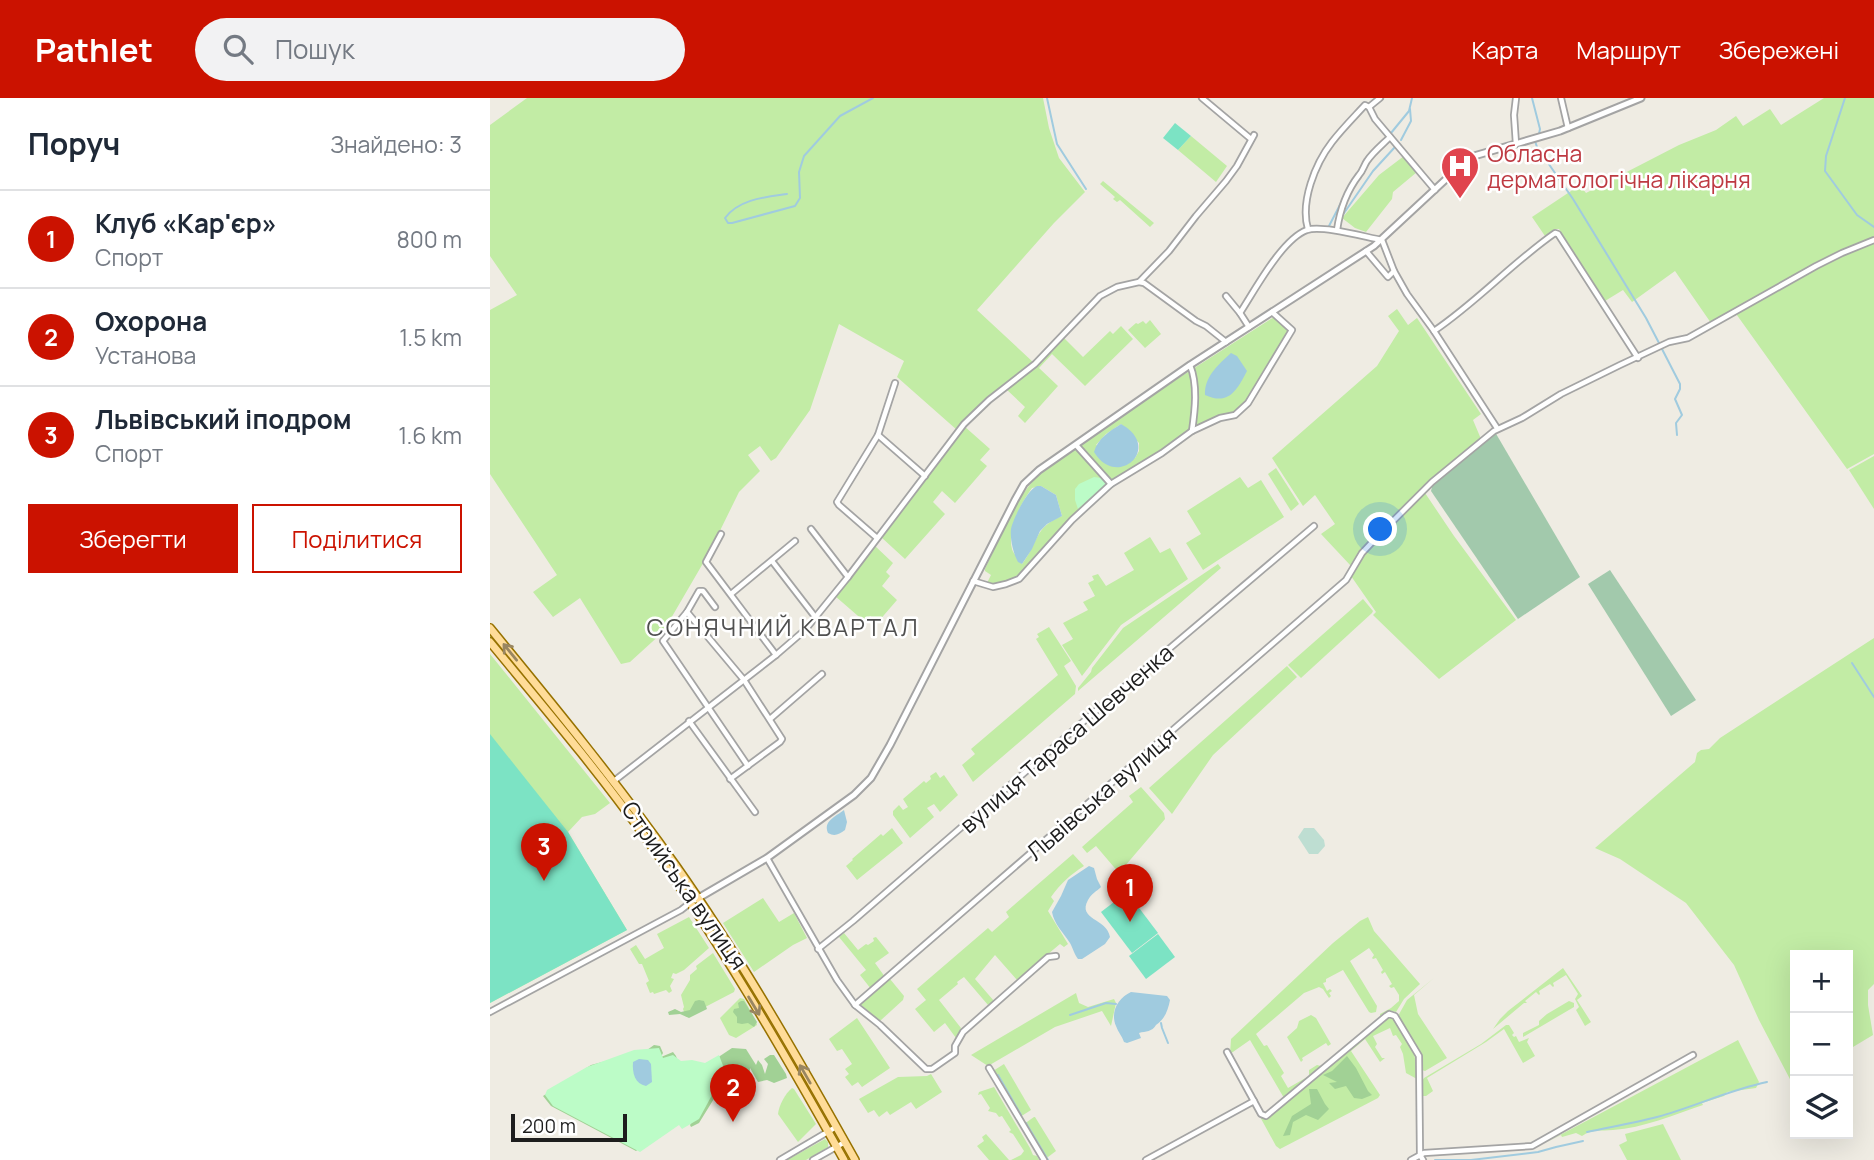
<!DOCTYPE html>
<html lang="uk">
<head>
<meta charset="utf-8">
<style>
  body { margin:0; font-family:Manrope,sans-serif; background:#f2f2f3; color:#1f2937 }
  .controls { position:absolute; right:21px; bottom:21px; display:grid; overflow:hidden; border-radius:0px; box-shadow:0 7px 28px #0002 }
  .controls button { width:63px; height:63px; display:grid; place-items:center; padding:0; border:0; border-bottom:2px solid #e0e1e3; background:#fff; color:#1f2937; font:35px sans-serif }
  .scale { position:absolute; left:21px; bottom:18px; width:116px; box-sizing:border-box; padding-left:7px; border:4px solid #1d1d1d; border-top:0; font-size:19px; line-height:24px; white-space:nowrap; color:#1d1d1d; -webkit-text-stroke:5px #fff; paint-order:stroke }
  .you { position:absolute; left:891px; top:432px; width:24px; height:24px; margin:-18px; border:5px solid #fff; border-radius:50%; background:#1a73e8; box-shadow:0 0 0 10px #1a73e833 }
  .badge { display:grid; place-items:center; width:46px; height:46px; border-radius:50%; background:#cb1200; color:#fff; font-size:23px; font-weight:700 }
  .pin { position:absolute; translate:-50% -58px; filter:drop-shadow(0 2px 4px #0008) }
  .pin::after { content:''; position:absolute; top:37px; width:24px; height:21px; background:inherit; clip-path:polygon(0 0,100% 0,50% 100%) }
  .list { margin:0; padding:0; list-style:none }
  h2 { display:flex; justify-content:space-between; align-items:center; height:91px; margin:0; padding:0 28px; font-size:30px }
  h2 small { font-size:23px; font-weight:400; color:#747a83 }
  .list li { display:grid; grid-template-columns:46px 1fr auto; gap:21px; align-items:center; box-sizing:border-box; height:98px; padding:0 28px; border-top:2px solid #e0e1e3 }
  .list b { display:block; font-size:26px; white-space:nowrap }
  .list p { margin:0; font-size:23px; white-space:nowrap; color:#747a83 }
  .list em { font-size:23px; font-style:normal; color:#747a83 }
  .actions { display:flex; gap:14px; padding:21px 28px }
  .actions a { flex:1; padding:16px 0; border:2px solid #cb1200; border-radius:0px; text-align:center; font-size:24px; color:#cb1200 }
  .actions .main { background:#cb1200; color:#fff }
  .icon { flex:none; width:38px; height:38px; fill:none; stroke:currentColor; stroke-width:2; stroke-linecap:round; stroke-linejoin:round }
  .map { position:relative; flex:none; width:1384px; height:1062px; overflow:hidden }
  header { display:flex; align-items:center; gap:42px; box-sizing:border-box; height:98px; padding:0 35px; background:#cb1200; color:#fff }
  header strong { font-size:33px }
  nav { display:flex; gap:38px; margin-inline-start:auto; font-size:24px }
  .search { width:490px; height:63px; background:#f2f2f3; display:flex; align-items:center; gap:18px; box-sizing:border-box; padding:0 24px; border-radius:38px; color:#747a83; font-size:26px }
  main { display:flex }
  aside { flex:1; background:#fff }
  .map>svg:first-child { display:block }
  .grass { fill:#c2eca5; fill-rule:evenodd }
  .forest { fill:#a1d195 }
  .wetland { fill:#beded2 }
  .cemetery { fill:#a2c9ac }
  .park { fill:#bcfcc7 }
  .pitch { fill:#7ce3c4 }
  .water { fill:#a0cbdf }
  .lines { fill:none; stroke-linecap:round; stroke-linejoin:round }
  .stream { stroke:#a0cbdf; stroke-width:2 }
  .minor-casing { stroke:#a4a4a4; stroke-width:8 }
  .tertiary-casing { stroke:#a4a4a4; stroke-width:9 }
  .primary-casing { stroke:#977200; stroke-width:10 }
  .minor { stroke:#fff; stroke-width:4.5 }
  .tertiary { stroke:#fff; stroke-width:5 }
  .primary { stroke:#ffdc98; stroke-width:7 }
  .oneway { stroke:#998661 }
  .labels { text-anchor:middle; dominant-baseline:central; stroke-width:5; stroke-linejoin:round; paint-order:stroke }
  .health-label { font-size:23px; fill:#be3a42; stroke:#fff; text-anchor:start }
  .street-label { font-size:23px; fill:#1d1d1d; stroke:#fff }
  .neighbourhood-label { font-size:24px; letter-spacing:2px; fill:#505050; stroke:#fff }
</style>
</head>
<body>
<header>
<strong>Pathlet</strong>
<div class="search"><svg class="icon" aria-label="search" viewBox="0 0 24 24"><circle cx="10" cy="10" r="6"/><path d="M15 15l6 6"/></svg>Пошук</div>
<nav><a>Карта</a><a>Маршрут</a><a>Збережені</a></nav>
</header>
<main>
<aside>
<h2>Поруч<small>Знайдено: 3</small></h2>
<ul class="list">
<li><span class="badge">1</span><div><b>Клуб «Кар'єр»</b><p>Спорт</p></div><em>800 m</em></li>
<li><span class="badge">2</span><div><b>Охорона</b><p>Установа</p></div><em>1.5 km</em></li>
<li><span class="badge">3</span><div><b>Львівський іподром</b><p>Спорт</p></div><em>1.6 km</em></li>
</ul>
<div class="actions"><a class="main">Зберегти</a><a>Поділитися</a></div>
</aside>
<div class="map">
<svg width="1384" height="1062" viewBox="0 0 1384 1062">
  <rect width="100%" height="100%" fill="#efece3"/>
  <g class="grass">
    <path d="M37,0h516l6,30 10,30 26,34 -31,31 -77,87 57,53c-27,20 -56,40 -77,67l-60,-53 7,-16 -65,-37 -29,86 -34,48 -5,3 -11,-15 -12,9 12,16 -21,21 -30,61 -46,79 -33,30 -9,2 -41,-66 -27,19 -20,-25 24,-17 -67,-101v-164l27,-15 -27,-39v-131z"/>
    <polygon points="1334,0 1384,0 1384,356 1357,371 1244,213 1221,225 1185,173 1142,204 1133,192 1115,203 1069,131 1065,131 1055,138 1042,119 1090,87 1096,95 1189,47 1226,32 1246,18 1253,28 1280,11 1291,27"/>
    <polygon points="701,38 737,68 726,84 688,52"/>
    <polygon points="914,58 927,74 903,94 902,101 876,134 865,130 852,120 889,77"/>
    <polygon points="613,83 664,125 660,129 630,102 627,104 623,101 625,99 610,86"/>
    <polygon points="907,211 918,227 927,220 991,316 983,322 991,341 936,385 933,392 964,438 1026,522 949,581 883,517 886,514 861,478 876,454 873,451 861,468 831,436 845,426 825,397 813,408 782,360 887,268 909,233 898,218"/>
    <path d="M784,219l13,12v5l-42,70 -11,10 -45,17 -51,35 -67,52 -48,54c-11,8 -22,14 -36,11l4,-8 -6,-4v-2c16,-34 30,-71 56,-97l122,-84zM631,326l18,19v8l-4,7 -39,-13 10,-11zM551,388l15,9 6,21c-29,12 -23,26 -40,48 -3,-4 -9,-11 -10,-15 -5,-19 9,-46 20,-61z"/>
    <polygon points="660,222 671,236 655,250 638,232 646,225 648,226 653,223 656,226"/>
    <polygon points="631,228 643,241 595,288 562,256 549,270 568,288 535,325 528,318 535,309 516,291 572,238 593,259 620,233 623,236"/>
    <polygon points="474,328 500,351 490,362 497,368 465,405 452,393 443,404 455,416 415,461 391,439"/>
    <polygon points="1384,358 1384,411 1359,372"/>
    <polygon points="786,370 809,406 801,413 778,376"/>
    <polygon points="750,379 758,390 771,382 794,419 713,472 696,445 711,436 697,413"/>
    <polygon points="660,439 670,455 680,450 698,481 631,527 592,578 572,547 583,541 573,525 598,512 593,504 605,498 598,485 604,482 602,478 608,476 616,488 644,472 634,455"/>
    <polygon points="384,447 403,465 396,474 400,478 392,488 407,502 388,524 380,518 375,524 345,498"/>
    <polygon points="728,466 731,470 588,593 588,590 601,574 602,570 633,530"/>
    <polygon points="873,501 883,513 882,515 811,580 798,567"/>
    <polygon points="559,529 581,563 574,568 586,588 585,596 483,684 472,667 485,656 481,651 568,577 546,541 549,539 547,536"/>
    <polygon points="0,534 123,686 196,788 194,789 120,688 0,539"/>
    <polygon points="1384,540 1384,886 1378,892 1378,907 1383,937 1358,952 1358,857 1305,857 1305,984 1302,985 1269,922 1244,867 1196,805 1130,761 1105,750 1205,664 1207,655 1211,652 1219,651 1230,640"/>
    <polygon points="0,556 120,705 105,716 92,719 78,734 137,832 0,905"/>
    <polygon points="797,568 807,579 723,657 682,716 659,690"/>
    <polygon points="446,674 450,680 454,677 468,697 450,714 444,706 437,710 444,719 420,740 403,717 403,713 409,707 413,712 418,709 413,701 434,683 436,685 441,681 440,678"/>
    <polygon points="651,689 674,715 675,721 629,775 606,748 597,755 592,749 643,704 639,698"/>
    <polygon points="402,730 413,745 367,782 356,768 363,762 362,761 391,736 393,738"/>
    <path d="M583,756l11,12c-14,9 -23,17 -33,31l3,4 -6,10 20,33 -4,3 -4,-3 -43,36 -22,-25 -20,24 19,22 -6,4 -24,-28 -7,5 1,2 -19,16 22,28 -5,10 -11,-15 -11,9 -19,-23 11,-9 -9,-11 71,-61 4,4 17,-15 -3,-5z"/>
    <polygon points="273,800 289,824 304,815 317,840 303,847 264,874 233,825"/>
    <polygon points="199,819 219,850 194,872 186,876 183,875 181,880 184,881 180,888 182,893 179,895 176,892 164,896 163,894 160,895 156,885 159,883 152,866 149,866 140,851 146,847 155,861 174,850 167,836"/>
    <polygon points="878,819 884,833 930,886 914,901 906,914 902,913 890,918 890,916 901,910 909,903 909,897 904,889 901,890 899,888 902,886 895,874 892,876 891,874 893,872 886,860 883,861 882,860 884,857 879,850 860,863 887,908 886,914 881,915 879,914 853,872 836,881 836,884 833,885 837,893 840,891 842,893 839,895 841,898 839,900 833,891 829,889 814,895 766,936 774,948 777,947 794,975 791,978 798,990 819,978 819,972 827,967 831,968 794,1000 760,942 740,956 741,941 843,845 870,823"/>
    <polygon points="354,835 368,852 376,846 378,847 384,843 383,840 386,839 399,855 385,865 395,879 381,891 370,877 376,872 349,839"/>
    <polygon points="223,855 245,891 244,894 196,919 193,911 194,909 191,897 200,882 200,877 207,871 206,868"/>
    <polygon points="1073,870 1092,898 1087,902 1101,924 1095,928 1086,912 1089,909 1085,901 1088,896 1076,877 1063,885 1064,888 1063,889 1060,886 1049,893 1050,896 1049,897 1046,894 1035,903 1037,905 1034,905 1003,931 1010,921 1018,913"/>
    <polygon points="944,880 924,897 928,916 957,960 935,973 932,972 929,953 908,918 917,902"/>
    <polygon points="400,881 414,898 413,902 390,923 370,906"/>
    <polygon points="586,895 589,905 598,909 624,901 626,905 621,928 612,913 565,929 498,968 481,957"/>
    <polygon points="250,900 254,901 266,923 267,927 246,940 239,937 230,920"/>
    <polygon points="1079,903 1084,905 1084,909 1033,939 1033,935 1049,927 1049,923 1057,916"/>
    <polygon points="821,917 826,920 841,946 838,948 836,945 812,960 813,962 811,964 797,939 807,930 809,923"/>
    <polygon points="367,920 400,970 372,989 368,984 362,988 355,979 359,976 355,971 362,966 352,951 347,953 339,941"/>
    <path d="M898,920h6c15,24 23,31 23,61l-11,-6 -3,-19 -3,-7 2,-3 -6,-9 -3,1 -3,-8 -17,8 4,8 -2,3 7,11h3l-5,4 -15,-23 -14,12 29,44 -2,3 -98,51 -4,-3 -23,-42 9,12 6,2z"/>
    <polygon points="1016,927 1019,927 1024,935 1022,937 1024,939 1026,938 1029,944 1039,940 1037,944 1045,958 1033,965 1014,931 996,944 937,980 943,993 936,998 933,998 932,983 934,980 991,946"/>
    <path d="M1248,942l21,42 -3,6 -29,4 -3,4 -22,7 1,2c-29,10 -60,23 -90,25 -12,1 -21,-1 -31,6l-6,-3 -14,4 -1,-2 -16,8z"/>
    <polygon points="514,966 541,1012 530,1019 503,973"/>
    <polygon points="441,976 452,994 426,1011 421,1004 400,1017 397,1013 389,1019 384,1012 378,1015 369,1001 408,979 437,978"/>
    <polygon points="504,989 540,1050 543,1057 547,1058 549,1062 521,1062 531,1057 534,1053 523,1036 519,1034 521,1032 512,1018 509,1019 506,1015 498,1013 500,1010 491,996 488,997 489,994"/>
    <path d="M302,990l2,1 22,35 -18,18 -20,-28c1,-9 7,-20 14,-26z"/>
    <polygon points="544,1019 545,1019 566,1053 558,1059 553,1058 534,1026"/>
    <polygon points="1173,1026 1191,1062 1137,1062 1129,1047 1137,1043 1135,1036"/>
    <polygon points="496,1036 519,1062 499,1062 487,1048 494,1043 492,1039"/>
    <polygon points="335,1041 338,1044 338,1049 316,1062 297,1062"/>
  </g>
  <g class="forest">
    <polygon points="209,902 214,903 217,911 199,920 190,916 179,917 178,914 185,911 191,914 200,912 205,903"/>
    <polygon points="251,903 254,903 267,924 264,929 258,925 252,926 247,925 247,919 243,914 244,911 249,910 248,905"/>
    <polygon points="164,947 170,948 173,955 171,959 183,954 186,958 188,964 215,968 242,950 256,951 266,967 268,962 272,967 275,976 278,966 274,961 280,957 284,957 296,976 297,980 284,985 277,982 268,984 260,970 259,984 255,988 248,986 243,988 240,986 240,980 238,978 209,1025 201,1029 200,1027 203,1022 205,1006 146,1053 61,1008 53,998 101,967 157,952"/>
    <polygon points="857,958 866,970 878,993 882,997 872,1001 864,1000 856,988 845,991 839,985 847,984 833,977 842,973"/>
    <polygon points="819,991 827,991 835,1006 839,1011 828,1022 816,1017 803,1024 800,1037 793,1038 802,1018 821,1006"/>
  </g>
  <polygon class="wetland" points="814,730 824,730 834,742 835,748 828,756 819,756 808,739"/>
  <g class="cemetery">
    <polygon points="1005,334 1090,479 1028,521 941,393 943,385"/>
    <polygon points="1120,472 1206,602 1181,618 1098,486"/>
  </g>
  <g class="park">
    <polygon points="604,379 611,380 617,386 588,411 585,402 585,391 589,386"/>
    <polygon points="169,950 173,960 183,957 191,963 202,962 215,965 229,957 235,973 209,1021 192,1031 189,1027 150,1054 63,1008 55,997 57,992 97,969 144,952"/>
  </g>
  <g class="pitch">
    <polygon points="685,25 701,38 688,52 673,40"/>
    <polygon points="0,636 78,734 137,832 0,905"/>
    <polygon points="637,794 668,835 642,855 611,814"/>
    <polygon points="668,836 685,859 656,881 639,858"/>
  </g>
  <g class="water">
    <path d="M741,255l6,3 10,15c-10,19 -18,35 -42,24 -1,-18 13,-30 26,-42z"/>
    <path d="M631,326c43,24 -4,66 -27,28 4,-14 16,-21 27,-28z"/>
    <path d="M547,388h4l15,9 6,21 -15,8 -7,7 -8,18 -10,15 -4,-2c-5,-9 -8,-23 -7,-33 2,-10 16,-39 26,-43z"/>
    <path d="M354,712l3,12 -2,8c-6,4 -10,7 -17,3 -5,-12 7,-16 16,-23z"/>
    <path d="M599,768l5,2 3,11 4,8c-4,4 -10,7 -13,13 -11,20 19,18 22,37l-5,7 -23,15h-4c-4,-5 -5,-11 -8,-16 -7,-11 -16,-19 -18,-31l9,-16 7,-16z"/>
    <path d="M641,894l36,4 3,4c-2,10 -5,19 -14,25 -4,7 -10,6 -17,8l2,5 -14,5 -3,-1c-2,-6 -6,-10 -8,-16 -6,-14 2,-28 15,-34z"/>
    <path d="M149,961l9,1 3,4 1,18 -6,4c-11,-2 -14,-13 -13,-24z"/>
  </g>
  <g class="lines">
    <g class="stream">
      <polyline points="557,0 567,46 596,91"/>
      <polyline points="1042,0 1050,31 1049,36"/>
      <polyline points="1355,0 1336,58 1335,73 1367,117 1384,129"/>
      <polyline points="901,35 919,13 922,0"/>
      <polyline points="911,42 921,23 920,11"/>
      <polyline points="1045,43 1047,49 1083,101 1156,220 1169,245"/>
      <path d="M297,96c-21,3 -48,5 -62,24l3,5h4l63,-17 5,-8 -1,-26 5,-16 36,-40 33,-18"/>
      <polyline points="852,118 883,73 905,49"/>
      <polyline points="839,128 853,101"/>
      <polyline points="1172,251 1190,286 1190,291 1185,301 1192,317 1186,325 1187,337"/>
      <polyline points="1362,565 1384,599"/>
      <polyline points="580,917 616,905 626,906"/>
      <polyline points="671,925 672,930 678,945"/>
      <polyline points="508,977 531,1017"/>
      <polyline points="536,1025 558,1062"/>
      <path d="M1097,1034c23,-5 47,-9 70,-15 37,-10 72,-27 110,-35"/>
      <polyline points="945,1062 981,1062 1048,1054 1066,1049 1093,1043"/>
    </g>
    <defs>
      <g id="minor">
        <polyline points="712,0 761,41"/>
        <polyline points="1071,0 1078,30"/>
        <polyline points="879,9 885,21 945,92"/>
        <polyline points="1026,46 1024,17 1026,0"/>
        <path d="M818,131c-8,-27 7,-65 24,-87 10,-13 22,-25 33,-37l4,2 11,-9"/>
        <path d="M847,132c3,-21 9,-38 22,-55 4,-4 5,-10 8,-14 6,-9 16,-17 23,-24"/>
        <polyline points="904,173 917,196 944,233 1007,330"/>
        <polyline points="650,183 679,153 706,118 736,83 747,68 764,37"/>
        <polyline points="736,198 750,215"/>
        <path d="M759,229l-9,-14c15,-23 42,-74 67,-83 15,-5 58,7 75,10l12,31 -6,6 -22,-26"/>
        <path d="M944,233c43,-29 78,-68 121,-98l3,1 80,124"/>
        <path d="M700,267c8,20 5,45 2,66"/>
        <polyline points="388,337 435,378"/>
        <polyline points="586,347 621,386"/>
        <polyline points="321,431 358,479"/>
        <polyline points="231,436 216,464 286,557"/>
        <polyline points="387,440 349,407 347,404 388,337 405,285"/>
        <polyline points="282,463 326,520"/>
        <polyline points="483,483 503,489 516,486 529,481 582,422 621,386 672,355 702,333 730,320 745,317 758,305 802,232 782,214"/>
        <polyline points="241,496 305,443"/>
        <polyline points="225,509 213,493 209,493 197,514 173,543 258,668"/>
        <polyline points="197,514 254,582 292,641 290,644 240,681"/>
        <polyline points="280,621 332,576"/>
        <polyline points="199,623 265,714"/>
        <polyline points="124,683 286,557 315,532 358,479 474,326 499,302 545,266 610,198 627,189 649,184 654,185 706,223 716,228 736,244"/>
        <polyline points="277,760 347,882 365,907 390,927 436,971 442,971 465,955 465,948 473,934 558,859 566,858"/>
        <polyline points="328,851 363,823 601,617 824,428"/>
        <polyline points="365,907 856,482 872,455 887,439 942,384 1004,333 1032,320 1071,296 1130,267 1179,244 1198,240 1326,168 1352,155 1384,142"/>
        <polyline points="0,914 191,812 200,805"/>
        <polyline points="737,954 771,1016 776,1018 896,918 899,916 905,918 929,958 930,1057 933,1062"/>
        <polyline points="499,970 554,1062"/>
        <polyline points="290,1062 346,1029"/>
        <polyline points="323,1062 355,1044"/>
        <polyline points="656,1062 764,1003"/>
        <polyline points="921,1062 934,1055 1042,1048 1203,957"/>
      </g>
      <polyline id="tertiary" points="205,802 277,760 364,697 381,680 400,647 525,402 534,386 549,372 700,267 884,148 968,70 984,58 1070,33 1151,0"/>
      <g id="primary">
        <path d="M0,530c64,78 128,156 186,238 66,94 123,194 179,294"/>
        <path d="M0,544c52,63 105,125 153,192 74,103 139,215 201,326"/>
      </g>
    </defs>
    <use href="#minor" class="minor-casing"/>
    <use href="#tertiary" class="tertiary-casing"/>
    <use href="#primary" class="primary-casing"/>
    <use href="#minor" class="minor"/>
    <use href="#tertiary" class="tertiary"/>
    <use href="#primary" class="primary"/>
  </g>
  <defs><path id="oneway-shaft" d="M-6 0H5M1.5-3L5.5 0L1.5 3" fill="none" stroke-width="1.6" stroke-linecap="round" stroke-linejoin="round" transform="scale(1.75)"/></defs>
  <g class="oneway">
    <use href="#oneway-shaft" transform="translate(20 554) rotate(-129)"/>
    <use href="#oneway-shaft" transform="translate(264 908) rotate(59)"/>
    <use href="#oneway-shaft" transform="translate(315 976) rotate(-120)"/>
  </g>
  <defs>
    <symbol id="hospital-pin" viewBox="-11 -11 22 30"><path d="M0 17L-7.5 6A9.5 9.5 0 1 1 7.5 6Z" fill="#e0444e" stroke="#fff"/><path d="M-5-5h3v3.5h4V-5h3V5h-3V1.5h-4V5h-3Z" fill="#fff"/></symbol>
  </defs>
  <g fill-rule="evenodd">
    <use href="#hospital-pin" x="948" y="46" width="44" height="60"/>
  </g>
  <g class="labels">
    <g class="health-label">
      <text x="997" y="55">Обласна<tspan x="997" dy="26">дерматологічна лікарня</tspan></text>
    </g>
    <g class="street-label">
      <text transform="translate(576 640) rotate(-41)">вулиця Тараса Шевченка</text>
      <text transform="translate(611 695) rotate(-41)">Львівська вулиця</text>
      <text transform="translate(195 787) rotate(55)">Стрийська вулиця</text>
    </g>
    <g class="neighbourhood-label">
      <text x="293" y="528">СОНЯЧНИЙ КВАРТАЛ</text>
    </g>
  </g>
</svg>
<div class="controls">
<button>+</button>
<button>−</button>
<button><svg class="icon" aria-label="layers" viewBox="0 0 24 24"><path d="M12 4l9 5-9 5-9-5zM3 14l9 5 9-5"/></svg></button>
</div>
<div class="scale">200 m</div>
<div class="you"></div>
<div class="pin badge" style="left:640px;top:824px">1</div>
<div class="pin badge" style="left:243px;top:1024px">2</div>
<div class="pin badge" style="left:54px;top:783px">3</div>
</div>
</main>
</body>
</html>
